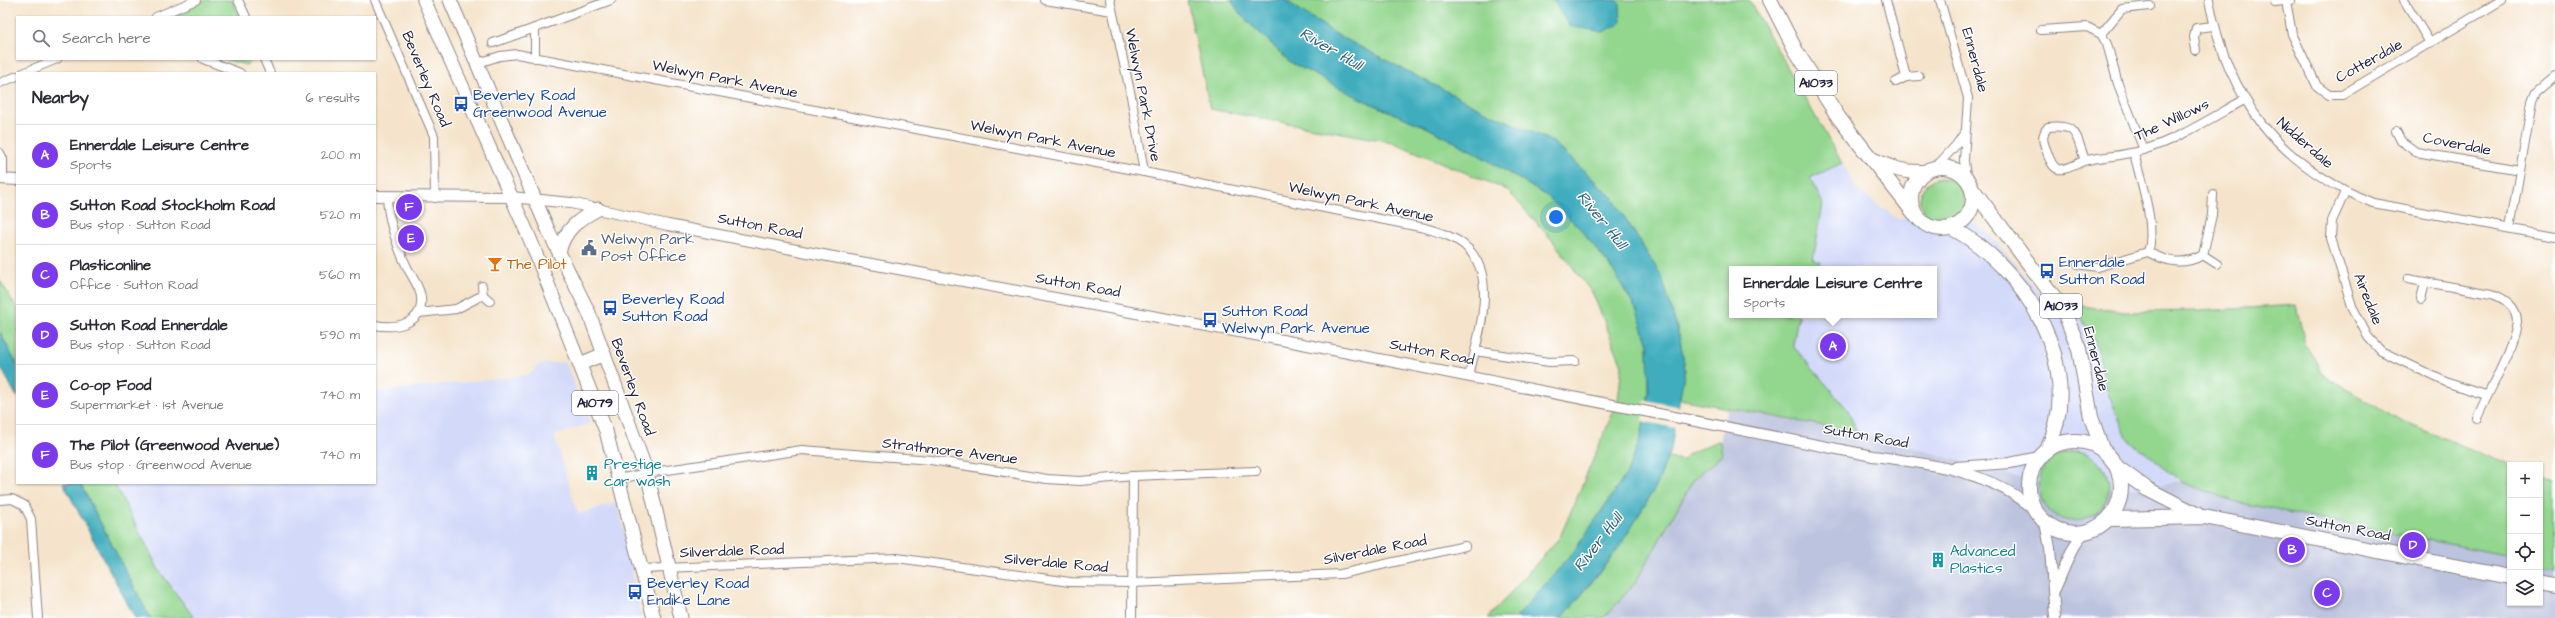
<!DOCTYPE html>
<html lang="en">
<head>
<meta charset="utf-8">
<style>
  body { margin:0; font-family:"Architects Daughter",sans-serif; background:#f2f2f3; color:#2b2b33 }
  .controls { position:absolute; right:12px; bottom:12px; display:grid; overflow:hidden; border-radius:0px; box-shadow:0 1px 3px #0004 }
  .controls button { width:36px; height:36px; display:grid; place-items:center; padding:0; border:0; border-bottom:1px solid #e1e1e2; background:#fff; color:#2b2b33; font:20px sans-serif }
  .you { position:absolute; left:1556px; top:217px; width:14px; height:14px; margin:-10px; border:3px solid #fff; border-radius:50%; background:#1a73e8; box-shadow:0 0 0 6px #1a73e833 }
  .badge { display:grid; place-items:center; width:26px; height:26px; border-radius:50%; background:#7c3aed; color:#fff; font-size:13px; font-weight:700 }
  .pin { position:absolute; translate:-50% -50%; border:2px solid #fff; box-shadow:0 1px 4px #0006 }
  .popup { position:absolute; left:1729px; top:266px; width:208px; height:52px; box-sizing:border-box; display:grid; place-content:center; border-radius:0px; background:#fff; filter:drop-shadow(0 1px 3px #0005); font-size:13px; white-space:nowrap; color:#7c7c81 }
  .popup b { font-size:15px; color:#2b2b33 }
  .popup::after { content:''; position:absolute; left:50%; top:100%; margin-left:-8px; border:8px solid transparent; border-top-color:#fff }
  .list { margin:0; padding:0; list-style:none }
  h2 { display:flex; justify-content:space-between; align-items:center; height:52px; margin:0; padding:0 16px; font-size:17px }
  h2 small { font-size:13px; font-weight:400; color:#7c7c81 }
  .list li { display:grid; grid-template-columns:26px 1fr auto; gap:12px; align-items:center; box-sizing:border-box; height:60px; padding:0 16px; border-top:1px solid #e1e1e2 }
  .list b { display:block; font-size:15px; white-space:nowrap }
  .list p { margin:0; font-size:13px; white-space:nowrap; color:#7c7c81 }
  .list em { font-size:13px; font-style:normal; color:#7c7c81 }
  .icon { flex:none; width:22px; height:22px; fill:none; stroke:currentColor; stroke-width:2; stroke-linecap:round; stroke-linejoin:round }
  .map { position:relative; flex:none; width:2555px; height:618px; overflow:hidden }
  .search { position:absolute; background:#fff; box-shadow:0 1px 3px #0004; left:16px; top:16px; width:360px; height:44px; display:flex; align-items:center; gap:10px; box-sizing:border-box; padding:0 14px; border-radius:0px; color:#7c7c81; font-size:15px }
  .panel { position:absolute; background:#fff; box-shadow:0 1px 3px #0004; left:16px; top:72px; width:360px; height:412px; border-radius:0px }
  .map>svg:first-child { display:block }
  .built { fill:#d2d9f9 }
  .industrial { fill:#bcc3de }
  .green { fill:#93d68e; stroke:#5a7c64 }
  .water { fill:#40adbe; stroke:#31687c }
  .pier { fill:#f5e4cb }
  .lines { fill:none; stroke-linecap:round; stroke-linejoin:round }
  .minor-casing { stroke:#8c8383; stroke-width:10 }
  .tertiary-casing { stroke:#8c8383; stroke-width:12 }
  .primary-casing { stroke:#8c8383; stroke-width:15 }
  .trunk-casing { stroke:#8c8383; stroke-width:16 }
  .minor { stroke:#fff; stroke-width:8 }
  .tertiary { stroke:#fff; stroke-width:10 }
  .primary { stroke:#fff; stroke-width:13 }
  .trunk { stroke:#fff; stroke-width:14 }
  .labels { text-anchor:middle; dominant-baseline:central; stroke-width:3; stroke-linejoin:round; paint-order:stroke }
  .shield { fill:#fff; stroke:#646476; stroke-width:1 }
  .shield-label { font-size:14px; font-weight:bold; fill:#22223b }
  .street-label { font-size:15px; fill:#22223b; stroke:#fff }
  .transit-label { font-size:15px; fill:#164399; stroke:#fff; text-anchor:start }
  .service-label { font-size:15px; fill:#4e5e75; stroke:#fff; text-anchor:start }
  .food-label { font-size:15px; fill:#c56008; stroke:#fff; text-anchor:start }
  .culture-label { font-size:15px; fill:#0d838f; stroke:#fff; text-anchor:start }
  .water-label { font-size:16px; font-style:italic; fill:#306176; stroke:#fff }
</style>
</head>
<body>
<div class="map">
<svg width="2555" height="618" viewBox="0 0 2555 618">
  <rect width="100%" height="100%" fill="#fff"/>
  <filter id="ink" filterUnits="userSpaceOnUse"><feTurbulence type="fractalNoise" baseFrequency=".025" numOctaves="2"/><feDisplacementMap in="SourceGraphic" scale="8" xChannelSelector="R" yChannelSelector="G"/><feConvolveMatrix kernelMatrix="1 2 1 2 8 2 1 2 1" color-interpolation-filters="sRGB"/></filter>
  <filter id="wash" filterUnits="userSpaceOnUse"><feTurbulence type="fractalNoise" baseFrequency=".012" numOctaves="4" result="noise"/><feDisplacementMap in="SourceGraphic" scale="16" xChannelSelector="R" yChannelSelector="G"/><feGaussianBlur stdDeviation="0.9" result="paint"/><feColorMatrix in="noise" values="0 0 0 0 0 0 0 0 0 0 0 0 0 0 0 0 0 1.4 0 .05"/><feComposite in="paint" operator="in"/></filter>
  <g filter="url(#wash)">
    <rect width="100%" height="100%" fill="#f5e4cb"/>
    <g class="built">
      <polygon points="1842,163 1857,190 1899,220 1922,210 1927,217 1935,220 1947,221 1962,212 1989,234 2048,302 2075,305 2098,350 2107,390 2127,438 2182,482 2109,491 2109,484 2042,472 2039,483 1857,432 1848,410 1793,346 1798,315 1934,315 1934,269 1819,269 1820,262 1813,260 1823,204 1810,178"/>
      <polygon points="565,362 591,423 554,436 578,514 618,502 641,618 194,618 160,570 114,483 375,483 375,392 528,375 540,364"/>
    </g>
    <polygon class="industrial" points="1727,409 1857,432 2039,483 2040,495 2050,511 2092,516 2105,503 2109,491 2182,482 2236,502 2510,556 2510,603 2540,603 2540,563 2555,565 2555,618 1604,618 1635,583 1694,479 1722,455 1720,442"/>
    <g class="green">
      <polygon points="206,0 232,0 239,17 166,17"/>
      <polygon points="1187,0 1231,0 1241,15 1290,62 1367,102 1426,127 1474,152 1547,196 1582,231 1611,267 1637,311 1648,344 1649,392 1641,437 1627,473 1575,550 1516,618 1488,618 1560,537 1618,401 1622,365 1593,294 1553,241 1507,190 1392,142 1210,109"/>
      <polygon points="1285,0 1749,0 1842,163 1810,178 1823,204 1813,260 1821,262 1819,269 1732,269 1732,315 1798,315 1793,346 1848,410 1857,432 1679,399 1685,369 1680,339 1662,277 1612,197 1553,142 1479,108 1339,36"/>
      <polygon points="223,59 253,59 246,65"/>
      <circle cx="1942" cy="200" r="22"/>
      <polygon points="0,280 17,309 17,365 0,332"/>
      <polygon points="2075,305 2124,312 2199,311 2296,305 2305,344 2325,376 2400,421 2512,465 2510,465 2510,556 2236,502 2182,482 2127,438 2107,390 2098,350"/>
      <path d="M1717,441l3,1 2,13 -28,24 -59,104 -31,35h-42c42,-48 82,-100 105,-160l17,2 4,-6z"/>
      <circle cx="2074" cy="486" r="35"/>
      <polygon points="2540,476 2555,482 2555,565 2540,563"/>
      <polygon points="80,483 114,483 159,570 194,618 150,618"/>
    </g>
    <g class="water">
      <polygon points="1231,0 1285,0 1339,36 1479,108 1553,142 1612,197 1662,277 1680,339 1685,369 1671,449 1657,485 1618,549 1562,618 1516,618 1575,550 1627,473 1641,437 1649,392 1648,344 1637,311 1611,267 1582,231 1547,196 1474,152 1426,127 1367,102 1290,62 1241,15"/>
      <polygon points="1553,0 1616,0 1620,4 1621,23 1603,32 1569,26"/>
      <polygon points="0,332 17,365 17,397 0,366"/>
      <polygon points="63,483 80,483 150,618 135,618"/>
    </g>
    <polygon class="pier" points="1645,400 1680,407 1676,428 1642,421"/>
  </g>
  <g filter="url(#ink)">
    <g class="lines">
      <defs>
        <g id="minor">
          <polyline points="238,0 246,17"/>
          <polyline points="375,0 434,136 435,198"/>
          <polyline points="1045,0 1112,11"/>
          <polyline points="1110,0 1131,96 1144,172"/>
          <polyline points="1886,0 1906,77"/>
          <polyline points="1940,0 1968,98 1964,160 1966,178"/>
          <path d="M2209,0c19,99 69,165 164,203l182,34"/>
          <polyline points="2404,0 2430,43"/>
          <polyline points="2286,1 2292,34 2317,86 2329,95 2342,95 2502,0"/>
          <polyline points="2275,2 2290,0"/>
          <polyline points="156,17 196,0"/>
          <polyline points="2041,30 2087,27 2101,34 2107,44 2118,84 2144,150"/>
          <polyline points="2101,34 2122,9 2150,6"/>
          <polyline points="493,43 535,28"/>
          <polyline points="2196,50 2194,37 2196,28 2214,26"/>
          <polyline points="535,58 535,28 611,0"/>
          <polyline points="203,59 240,73"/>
          <polyline points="264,59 270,73"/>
          <path d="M478,63l22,-7 17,-2 627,118 281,56c13,4 28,8 39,17 37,30 13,93 5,131"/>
          <polyline points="23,73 57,59"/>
          <polyline points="1896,82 1906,77 1919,76"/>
          <polyline points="0,83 17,76"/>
          <polyline points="2396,131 2401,141 2416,152 2520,170"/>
          <polyline points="0,153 3,159 3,179"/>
          <path d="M2134,153c6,27 23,73 14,99"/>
          <path d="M2085,160c-10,-25 -6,-36 -37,-33 -6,7 -6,13 -2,22 2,5 5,18 12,20 9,2 20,-7 29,-9 19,-4 37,-4 56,-10 36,-11 68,-32 101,-50"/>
          <polyline points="1935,168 1956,145 1965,132"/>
          <polyline points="2345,192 2332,221 2331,238 2352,306 2368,337 2381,351 2448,383 2486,395"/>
          <polyline points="2213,194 2212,215 2203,255 2217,264"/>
          <polyline points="2510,228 2532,102 2536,92 2555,76"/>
          <path d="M2078,264l19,3 51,-15c19,10 35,14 55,3"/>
          <path d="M2408,279l84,15c12,4 25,13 25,27 -1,24 -30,73 -40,97"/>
          <polyline points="482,286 483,295 490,301"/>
          <polyline points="2421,299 2425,283"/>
          <polyline points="419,313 456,309 483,295"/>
          <path d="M375,325c20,4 49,-1 46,-27 0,-10 -10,-22 -14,-31 -10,-20 -19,-48 -20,-70"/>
          <polyline points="1475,351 1549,362 1575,361"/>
          <polyline points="619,479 647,473 802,450 931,460 1047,479 1080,481 1133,476 1256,471"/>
          <polyline points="0,500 12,499 24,505 31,519 38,618"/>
          <polyline points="643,569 897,558 1070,582 1132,583 1341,574 1465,546"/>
          <polyline points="1132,618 1133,476"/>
        </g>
        <g id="tertiary">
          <polyline points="0,179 17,180"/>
          <path d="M375,196l136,1 60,6 97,22 160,31 454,84 591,116c57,8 116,14 162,54"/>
          <polyline points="1956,467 2010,463 2039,457"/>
          <polyline points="2045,522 2050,548 2055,618"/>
          <polyline points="2055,589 2071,552 2083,533"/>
        </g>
        <g id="primary">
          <polyline points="424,0 530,239 606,431 654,618"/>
          <polyline points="450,0 549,232 589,313 647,473 681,618"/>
          <path d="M559,252c6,-23 19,-32 39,-43"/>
          <polyline points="580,364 604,354"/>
        </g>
        <g id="trunk">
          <polyline points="1770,0 1796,51 1839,118 1914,213"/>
          <path d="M1874,160c17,8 31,13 50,12"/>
          <circle cx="1942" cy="198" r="31"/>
          <polyline points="1971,187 2063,309 2079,349 2091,417 2102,449"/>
          <path d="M1952,228c74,40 135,140 95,222"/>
          <circle cx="2075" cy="487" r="46"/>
          <polyline points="2118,468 2147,489 2198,515"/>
          <polyline points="2110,519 2204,517 2510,577"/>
          <polyline points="2540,583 2555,586"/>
        </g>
      </defs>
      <use href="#minor" class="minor-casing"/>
      <use href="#tertiary" class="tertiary-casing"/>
      <use href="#primary" class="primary-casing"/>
      <use href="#trunk" class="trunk-casing"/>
      <use href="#minor" class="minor"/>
      <use href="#tertiary" class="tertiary"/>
      <use href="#primary" class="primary"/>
      <use href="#trunk" class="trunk"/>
    </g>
  </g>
  <defs>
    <symbol id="bus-bare" viewBox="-9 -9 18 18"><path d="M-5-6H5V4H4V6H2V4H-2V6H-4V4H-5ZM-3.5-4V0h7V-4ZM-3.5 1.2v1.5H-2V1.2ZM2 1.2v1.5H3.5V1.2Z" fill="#1a4fb4" stroke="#fff" stroke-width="2.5" paint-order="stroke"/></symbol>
    <symbol id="civic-bare" viewBox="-9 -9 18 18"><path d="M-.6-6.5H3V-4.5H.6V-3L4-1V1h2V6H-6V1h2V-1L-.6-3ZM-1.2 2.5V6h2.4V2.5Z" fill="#5c6f8a" stroke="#fff" stroke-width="2.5" paint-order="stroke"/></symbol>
    <symbol id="bar-bare" viewBox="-9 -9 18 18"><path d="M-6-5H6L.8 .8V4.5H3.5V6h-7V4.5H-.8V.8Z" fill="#e8710a" stroke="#fff" stroke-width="2.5" paint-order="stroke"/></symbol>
    <symbol id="building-bare" viewBox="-9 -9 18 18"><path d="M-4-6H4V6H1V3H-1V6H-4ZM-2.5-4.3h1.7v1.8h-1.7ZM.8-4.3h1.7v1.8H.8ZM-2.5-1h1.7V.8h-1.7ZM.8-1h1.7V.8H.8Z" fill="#0f9aa8" stroke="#fff" stroke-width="2.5" paint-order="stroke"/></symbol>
  </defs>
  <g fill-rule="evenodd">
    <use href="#bus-bare" x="450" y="93" width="22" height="22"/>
    <use href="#civic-bare" x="578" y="237" width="22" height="22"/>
    <use href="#bar-bare" x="484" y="253" width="22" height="22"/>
    <use href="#bus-bare" x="2036" y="260" width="22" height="22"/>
    <use href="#bus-bare" x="599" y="297" width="22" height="22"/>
    <use href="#bus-bare" x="1199" y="309" width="22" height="22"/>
    <use href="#building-bare" x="581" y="462" width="22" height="22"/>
    <use href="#building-bare" x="1927" y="549" width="22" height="22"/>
    <use href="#bus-bare" x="624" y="581" width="22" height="22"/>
  </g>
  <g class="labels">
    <g class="shield">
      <rect x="1795" y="71" width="42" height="24" rx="3"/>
      <rect x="2040" y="294" width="42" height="24" rx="3"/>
      <rect x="572" y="391" width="46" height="24" rx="3"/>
    </g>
    <g class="shield-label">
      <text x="1816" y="83">A1033</text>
      <text x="2061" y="306">A1033</text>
      <text x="595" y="403">A1079</text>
    </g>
    <g class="street-label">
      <text transform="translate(1975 60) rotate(75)">Ennerdale</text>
      <text transform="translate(2369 61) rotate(-29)">Cotterdale</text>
      <text transform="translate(426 79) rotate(67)">Beverley Road</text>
      <text transform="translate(725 79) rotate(11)">Welwyn Park Avenue</text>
      <text transform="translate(1143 95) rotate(79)">Welwyn Park Drive</text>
      <text transform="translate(2172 120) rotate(-25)">The Willows</text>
      <text transform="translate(1043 139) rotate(11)">Welwyn Park Avenue</text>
      <text transform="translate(2305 143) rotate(41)">Nidderdale</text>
      <text transform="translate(2457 144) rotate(11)">Coverdale</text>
      <text transform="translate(1361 202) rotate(12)">Welwyn Park Avenue</text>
      <text transform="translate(760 226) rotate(11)">Sutton Road</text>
      <text transform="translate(1078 285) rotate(10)">Sutton Road</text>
      <text transform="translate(2368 299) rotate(68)">Airedale</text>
      <text transform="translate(1432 352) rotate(11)">Sutton Road</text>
      <text transform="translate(2096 359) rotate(76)">Ennerdale</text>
      <text transform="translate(633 387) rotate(70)">Beverley Road</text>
      <text transform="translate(1866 436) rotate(10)">Sutton Road</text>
      <text transform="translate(950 451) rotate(7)">Strathmore Avenue</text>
      <text transform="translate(2348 528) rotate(11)">Sutton Road</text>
      <text transform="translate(1375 550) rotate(-11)">Silverdale Road</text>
      <text transform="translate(732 551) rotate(-2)">Silverdale Road</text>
      <text transform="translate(1056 563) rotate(5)">Silverdale Road</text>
    </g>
    <g class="transit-label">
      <text x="473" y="95">Beverley Road<tspan x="473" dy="17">Greenwood Avenue</tspan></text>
      <text x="2059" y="262">Ennerdale<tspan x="2059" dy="17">Sutton Road</tspan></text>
      <text x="622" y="299">Beverley Road<tspan x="622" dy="17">Sutton Road</tspan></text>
      <text x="1222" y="311">Sutton Road<tspan x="1222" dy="17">Welwyn Park Avenue</tspan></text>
      <text x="647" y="583">Beverley Road<tspan x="647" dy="17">Endike Lane</tspan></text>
    </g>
    <g class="service-label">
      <text x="601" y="239">Welwyn Park<tspan x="601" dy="17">Post Office</tspan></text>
    </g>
    <g class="food-label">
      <text x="507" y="264">The Pilot</text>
    </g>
    <g class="culture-label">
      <text x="604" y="464">Prestige<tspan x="604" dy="17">car wash</tspan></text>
      <text x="1950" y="551">Advanced<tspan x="1950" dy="17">Plastics</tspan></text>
    </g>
    <g class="water-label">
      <text transform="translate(1331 49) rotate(30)">River Hull</text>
      <text transform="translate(1602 220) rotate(51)">River Hull</text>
      <text transform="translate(1598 542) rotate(-52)">River Hull</text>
    </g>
  </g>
</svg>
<div class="controls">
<button>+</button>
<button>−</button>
<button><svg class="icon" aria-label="locate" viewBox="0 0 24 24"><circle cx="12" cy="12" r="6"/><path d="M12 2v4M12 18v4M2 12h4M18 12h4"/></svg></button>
<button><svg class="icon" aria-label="layers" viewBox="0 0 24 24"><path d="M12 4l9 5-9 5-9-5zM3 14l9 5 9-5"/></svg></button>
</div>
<div class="you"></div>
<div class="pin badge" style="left:1833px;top:346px">A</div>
<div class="popup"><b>Ennerdale Leisure Centre</b>Sports</div>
<div class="pin badge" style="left:2292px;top:550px">B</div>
<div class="pin badge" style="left:2327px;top:593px">C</div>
<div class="pin badge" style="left:2413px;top:545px">D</div>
<div class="pin badge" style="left:411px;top:238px">E</div>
<div class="pin badge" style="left:409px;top:207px">F</div>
<div class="search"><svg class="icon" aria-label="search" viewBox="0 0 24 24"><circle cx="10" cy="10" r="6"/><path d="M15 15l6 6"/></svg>Search here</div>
<section class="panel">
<h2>Nearby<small>6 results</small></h2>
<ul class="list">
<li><span class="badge">A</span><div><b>Ennerdale Leisure Centre</b><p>Sports</p></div><em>200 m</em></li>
<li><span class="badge">B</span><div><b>Sutton Road Stockholm Road</b><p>Bus stop · Sutton Road</p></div><em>520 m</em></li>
<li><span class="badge">C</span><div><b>Plasticonline</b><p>Office · Sutton Road</p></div><em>560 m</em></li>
<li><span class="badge">D</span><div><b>Sutton Road Ennerdale</b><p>Bus stop · Sutton Road</p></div><em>590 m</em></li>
<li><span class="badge">E</span><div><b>Co-op Food</b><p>Supermarket · 1st Avenue</p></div><em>740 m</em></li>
<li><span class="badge">F</span><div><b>The Pilot (Greenwood Avenue)</b><p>Bus stop · Greenwood Avenue</p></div><em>740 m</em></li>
</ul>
</section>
</div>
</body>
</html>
